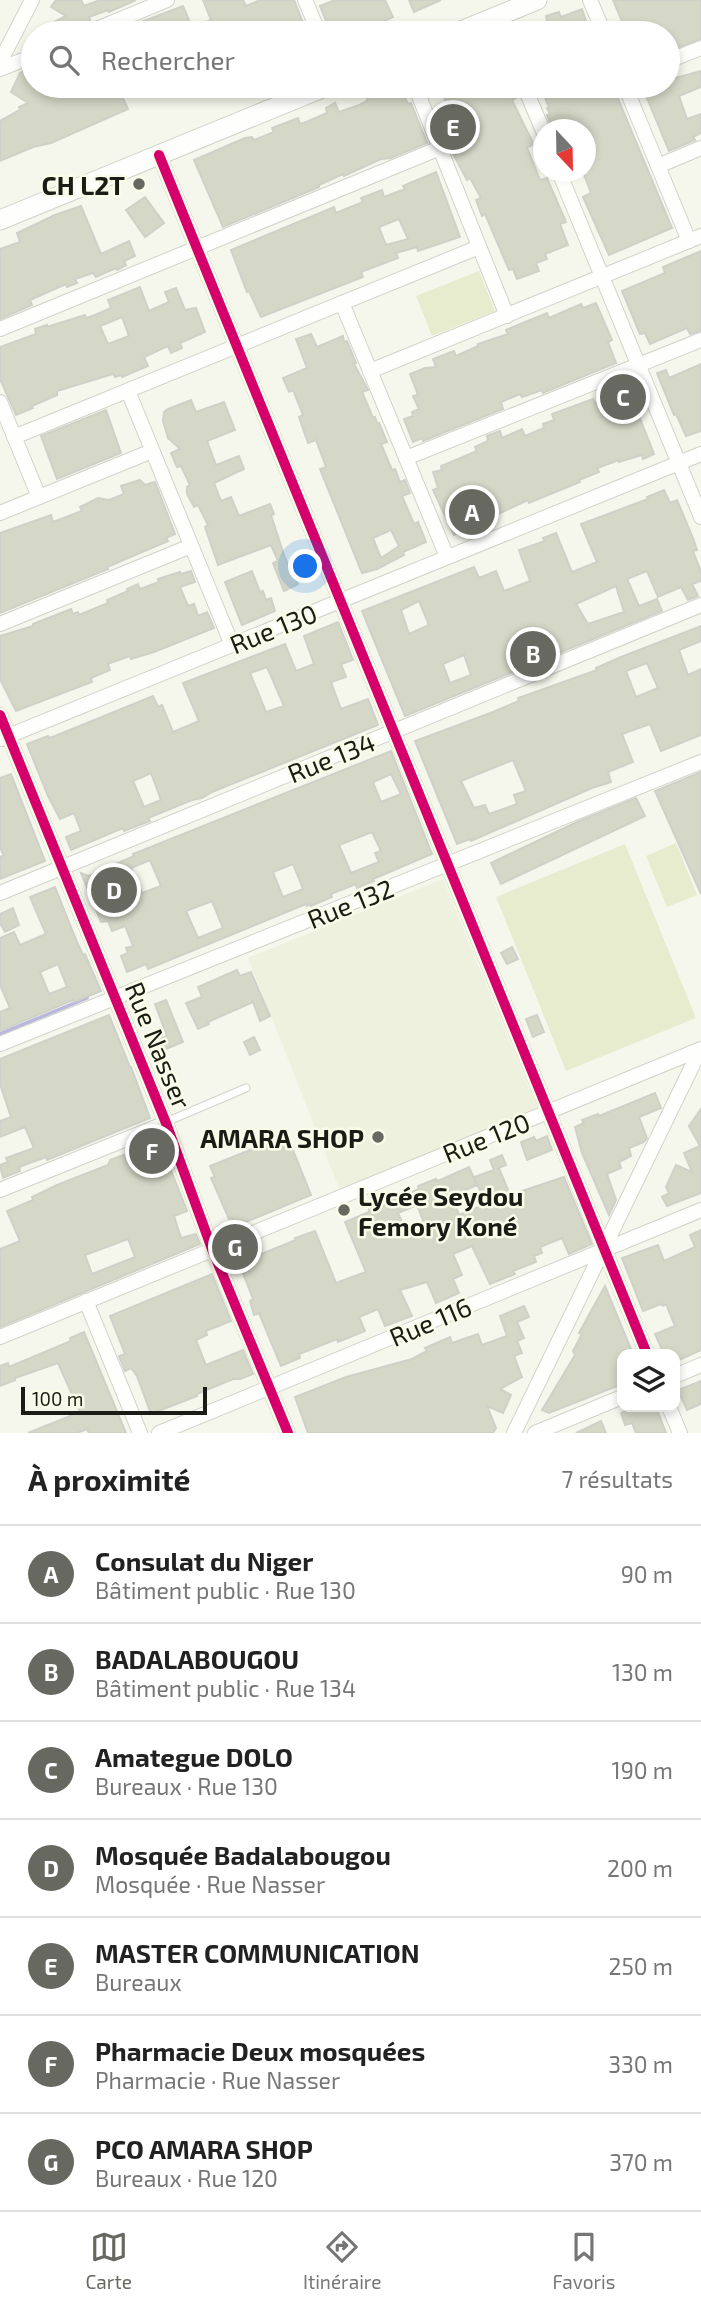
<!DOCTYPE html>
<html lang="fr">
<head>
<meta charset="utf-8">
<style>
  body { margin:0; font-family:"Exo 2",sans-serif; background:#f6f6f6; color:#222 }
  .controls { position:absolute; right:21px; bottom:21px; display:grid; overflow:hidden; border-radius:14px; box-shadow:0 4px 10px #0003 }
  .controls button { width:63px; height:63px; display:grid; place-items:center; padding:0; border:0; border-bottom:2px solid #e0e0e0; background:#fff; color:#222; font:35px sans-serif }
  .compass { position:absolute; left:533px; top:119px; width:63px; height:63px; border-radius:50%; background:#fff; box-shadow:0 4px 10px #0003; rotate:158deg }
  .scale { position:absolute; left:21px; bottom:18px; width:186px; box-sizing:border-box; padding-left:7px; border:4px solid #1b1c15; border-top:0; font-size:19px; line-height:24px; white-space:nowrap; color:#1b1c15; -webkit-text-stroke:5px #f8fce8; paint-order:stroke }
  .you { position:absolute; left:306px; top:567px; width:24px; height:24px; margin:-18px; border:5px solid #fff; border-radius:50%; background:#1a73e8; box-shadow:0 0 0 10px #1a73e833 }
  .badge { display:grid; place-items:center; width:46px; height:46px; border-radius:50%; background:#676960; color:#fff; font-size:23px; font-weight:700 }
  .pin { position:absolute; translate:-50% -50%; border:4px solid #fff; box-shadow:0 2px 7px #0006 }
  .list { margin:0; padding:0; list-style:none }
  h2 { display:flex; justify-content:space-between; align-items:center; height:91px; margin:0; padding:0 28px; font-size:30px }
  h2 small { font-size:23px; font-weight:400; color:#767676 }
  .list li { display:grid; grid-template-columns:46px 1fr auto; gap:21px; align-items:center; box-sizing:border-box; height:98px; padding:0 28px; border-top:2px solid #e0e0e0 }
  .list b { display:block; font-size:26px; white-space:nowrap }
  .list p { margin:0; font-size:23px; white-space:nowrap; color:#767676 }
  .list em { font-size:23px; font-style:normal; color:#767676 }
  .icon { flex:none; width:38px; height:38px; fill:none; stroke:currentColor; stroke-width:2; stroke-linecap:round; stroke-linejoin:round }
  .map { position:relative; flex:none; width:701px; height:1433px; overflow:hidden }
  .search { position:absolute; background:#fff; box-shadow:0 4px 10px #0003; left:21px; right:21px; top:21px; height:77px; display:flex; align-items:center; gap:18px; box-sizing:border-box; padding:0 24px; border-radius:38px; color:#767676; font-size:26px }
  .sheet { height:777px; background:#fff }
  nav { display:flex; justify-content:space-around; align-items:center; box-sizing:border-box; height:98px; border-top:2px solid #e0e0e0; background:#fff; font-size:19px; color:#767676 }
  nav a { display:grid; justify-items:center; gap:4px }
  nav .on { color:#676960 }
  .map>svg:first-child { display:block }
  .built { fill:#edf1dd }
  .green { fill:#e6eccd }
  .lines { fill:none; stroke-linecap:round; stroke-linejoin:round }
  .stream { stroke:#bab7df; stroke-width:3.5 }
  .building { fill:#d5d8c7; stroke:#cfd1c8; stroke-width:2; fill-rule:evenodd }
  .lane-casing { stroke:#d1d3ca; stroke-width:9 }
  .street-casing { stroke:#d1d3ca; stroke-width:16 }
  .secondary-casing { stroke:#d1d3ca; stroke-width:21 }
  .lane { stroke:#fefefc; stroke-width:7 }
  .street { stroke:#fefefc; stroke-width:14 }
  .secondary { stroke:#fefefc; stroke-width:19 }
  .cycleway-casing { stroke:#f8fce8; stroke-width:15 }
  .cycleway { stroke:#d6006c; stroke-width:10 }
  .poi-dot { fill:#676960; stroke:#f8fce8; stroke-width:2.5 }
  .labels { text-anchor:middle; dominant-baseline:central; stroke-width:5; stroke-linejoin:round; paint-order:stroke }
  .poi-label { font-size:26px; font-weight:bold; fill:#1b1c15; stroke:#f8fce8; text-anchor:end }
  .street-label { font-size:26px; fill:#1b1c15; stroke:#f8fce8 }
</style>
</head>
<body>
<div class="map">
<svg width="701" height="1433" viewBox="0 0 701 1433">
  <rect width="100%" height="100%" fill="#f5f7ec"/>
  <polygon class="built" points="443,879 538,1110 341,1193 248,958"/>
  <g class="green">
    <polygon points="479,271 495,311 432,336 416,296"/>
    <polygon points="676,843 697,895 667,907 646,856"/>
    <polygon points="625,844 696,1018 566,1071 496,897"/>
  </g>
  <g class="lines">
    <polyline class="stream" points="0,1034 87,998"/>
  </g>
  <g class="building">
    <polygon points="56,0 81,0 84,6 100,0 136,0 109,12 108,10 89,17 90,20 59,33 33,33 66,16 51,7"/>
    <polygon points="203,0 243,0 246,6 260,0 294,0 307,33 270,33 267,24 246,33 112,33 183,6 192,27 211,20"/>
    <polygon points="335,0 385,0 393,17 361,32 361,30 353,33 331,33 320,6"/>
    <polygon points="409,0 441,0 414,12"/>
    <polygon points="613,0 701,0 701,39 668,51 668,33 627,33"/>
    <polygon points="582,9 588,27 585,29 587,33 523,33 543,24 543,23 547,21 546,16 559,12 561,17"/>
    <polygon points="33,67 33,86 38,86 40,91 54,86 117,86 128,109 51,143 33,147 0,161 0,121 20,110 19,107 28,103 11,92 20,73"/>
    <polygon points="701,71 701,87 679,96 687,119 701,114 701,133 693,137 695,140 669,151 642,86 668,86 668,80"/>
    <polygon points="384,86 399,86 408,104 411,103 427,143 391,158 381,159 344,176 343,174 319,185 319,187 223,227 194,160 245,138 252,137 254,140 274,132 272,128 298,118 300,124 306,122 327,113 326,108 335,103 339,112 359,105 368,100 364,93"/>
    <polygon points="440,86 511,86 516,98 512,100 532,141 532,145 527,148 540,180 547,178 566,222 560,224 568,245 545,254 547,259 536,263 539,271 517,279 513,269 509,270 485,214 482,216 476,200 481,198 470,178 467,180 451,150 459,146 447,135 445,120 452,118"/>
    <polygon points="540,86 616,86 618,93 616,94 672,228 609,255 583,197 591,193 583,172 585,172 585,130 553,130 547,115 550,114 547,108 549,107"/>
    <path d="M436,172l24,65 -42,14 -1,-4 -21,6 2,5 -37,14 2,5 -102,40 -12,-26 -2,1 -16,-42 103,-43 2,6 27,-11 -2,-4 21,-8 2,7 21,-8 -2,-3zM399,219l9,20 -22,6 -7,-18z"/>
    <polygon points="145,197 164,223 145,237 126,210"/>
    <polygon points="81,206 101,254 129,241 135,256 124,261 126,265 117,270 116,268 96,277 93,273 75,279 77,283 67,287 66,284 30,300 32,305 0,319 0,249 20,242 17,233 55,215"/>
    <polygon points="701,251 701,331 690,334 687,328 650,344 645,333 640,334 622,291 665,273 663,267"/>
    <path d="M140,287l9,24 20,-9 -4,-10 11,-4 9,22 11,-2 9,24 -25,11 2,5 -11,5 -3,-7 -24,11 4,9 -26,11 -1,-2 -6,2 -2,-3 -56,17v4l-25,11 1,2 -17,7 -16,-36v-32l36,-13 -1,-5 12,-4v2l38,-12 1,3 9,-3 16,-7 -3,-8zM122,317l7,19 -21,8 -8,-18z"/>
    <polygon points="596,303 612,340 608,342 616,363 543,393 542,390 522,397 520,394 501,402 503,409 423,441 422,438 413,442 404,419 413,416 412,412 419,409 413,396 418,395 410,374 425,368 436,367 433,359 454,351 456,356 478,346 478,344 508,334 506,330 547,313 549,318 581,304 583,308"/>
    <path d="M311,334l6,13 26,-11 1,6 3,-1 9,22 -2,1 14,26 -6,2 11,26 2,-1 2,6h2l8,19 -6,2 11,26 3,-1 5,13 5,-2 5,13 -8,3 12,28 4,-2 8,20 -23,10 1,3 -27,14 -15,4 -42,-104 6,-2 -10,-27 -8,3 -9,-26 4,-2 -10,-25 -4,2 -6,-14 24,-10 -11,-29zM391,530l8,16 -18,12 -8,-20z"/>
    <polygon points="701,364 701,431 686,436 676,414 674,415 657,373 666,370 669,378"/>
    <polygon points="630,393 654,454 643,459 642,455 619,462 619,460 597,468 599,472 579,480 580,482 529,503 528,500 454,535 433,490 438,488 433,472 442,470 441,466 477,451 475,447 488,441 487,436 500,431 502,438 522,429 525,436 544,428 543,424 554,420 552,414 593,399 595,403 617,394 618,397"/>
    <polygon points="191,400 196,412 224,402 235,430 207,441 216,465 239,456 244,469 214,483 221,501 231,497 239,516 270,504 274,514 271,515 285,558 298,584 284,591 273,563 278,561 271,545 218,565 205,527 208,525 198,505 194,507 187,494 187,487 190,485 181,466 177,467 171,453 180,449 168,438 163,421 164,412 168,409"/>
    <polygon points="106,410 121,453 57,479 41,436"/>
    <polygon points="140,480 145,485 155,482 175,534 166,538 168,541 107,567 108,569 0,613 0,533 51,515 53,522 82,511 80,507 98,498 109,500 124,494 121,486"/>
    <path d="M664,490l6,13 7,-3 16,38 4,12 -4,1 8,21v9l-9,3 6,12 -10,4 -7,-13 -23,10 -11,-26 -20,8 12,27 18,-7 5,12 -257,105 -43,-105 112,-44 5,11 17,-7 8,20 26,-10 -11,-31 26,-9 -2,-3 13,-5 16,39 25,-10 -16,-38 67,-25 -1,-2zM616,586l8,26 -36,12 -12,-20zM419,601l10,24 -20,9 -8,-24zM464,655l7,20 -21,8 -7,-19z"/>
    <polygon points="191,571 195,582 180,587 188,606 194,604 198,616 207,612 214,628 154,652 131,659 130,656 110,663 108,664 110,670 91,678 92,682 16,711 0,679 0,636 33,626 33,624 71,609 73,614 78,612 79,615 108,603 107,600 128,591 127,589 138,584 140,589 159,582 158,579 180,572 181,574"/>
    <polygon points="252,571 260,592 263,591 266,600 271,598 275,611 242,625 225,582"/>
    <path d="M338,622l15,38 -12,4 5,13 -15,5 10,27 27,-10 10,26 -166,67 -10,6 -10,2 -44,18 2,3 -26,10 -1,-3 -52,22 -5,-13 15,-6 -7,-18 -14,6 -12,-23 -21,-52 21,-8 1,2 6,-2 98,-40 5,11 4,-2 11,27 26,-11 -16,-38 102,-39 11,27 18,-7 -10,-28zM267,667l17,39 -18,6 -16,-39zM151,773l10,27 -17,7 -11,-26z"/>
    <path d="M701,626v15l-22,9 9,25 13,-6v66l-40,16 -11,-27 -28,10 11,28 -25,10 3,10 -19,6 -121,53 -1,-2 -13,5 -42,-103 78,-29 26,-11 -1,-3 79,-28 -1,-2 25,-11zM647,663l11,25 -22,9 -10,-26zM513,760l13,31 -12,4 3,9 -28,10 -4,-9 -11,3 -13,-27z"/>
    <path d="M391,751l41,103 -59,25 1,2 -17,7 -1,-4 -25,10 1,3 -21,9v-2l-4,2 -1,-2 -158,65 -2,-5 -19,8 -6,-16 7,-3 -2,-5 7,-2 -8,-20 -13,5 -4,-10 -7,1 -20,-49 8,3 45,-20 -1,-2zM391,774l10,20 -20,8 -8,-20zM372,832l9,19 -6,2 4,9 -28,11 -12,-28zM150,860l11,26 -19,7 -11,-25zM293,864l10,25 -20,8 -10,-25zM212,901l11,27 -25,10 -12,-27z"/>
    <polygon points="701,772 701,894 655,791"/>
    <polygon points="11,774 45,861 0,879 0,857 4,855 0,848 0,778"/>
    <polygon points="636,798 645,816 501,884 491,863 577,822"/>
    <path d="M55,887l22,55 6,13 2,-1 16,37 -27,11 -1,-2 -73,31v-19l10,-4 -10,-23v-47l14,-6 6,13 26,-11 -16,-37zM58,964l9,23 -18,7 -9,-22z"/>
    <polygon points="13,908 19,925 5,932 0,923 0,914"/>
    <polygon points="512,947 518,959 507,964 501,953"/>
    <polygon points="237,970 240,976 251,972 270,1016 260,1021 253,1002 208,1022 209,1024 198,1029 186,1003 202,997 198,987"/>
    <polygon points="166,1000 183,1042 159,1052 155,1041 167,1036 155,1004"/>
    <polygon points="109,1015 130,1067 131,1067 150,1118 47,1160 46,1157 19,1167 20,1171 3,1178 0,1165 8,1162 6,1158 34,1148 25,1127 0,1137 0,1121 11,1117 0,1084 0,1059"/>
    <polygon points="537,1015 544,1032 533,1037 526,1019"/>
    <polygon points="254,1037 260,1050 250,1055 244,1042"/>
    <polygon points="655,1093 661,1108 639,1117 647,1138 644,1142 629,1148 631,1156 619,1162 621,1168 607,1174 616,1200 609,1215 582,1153 575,1127 584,1123 582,1120 598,1114 599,1116"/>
    <polygon points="701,1109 701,1193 667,1206 662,1197 669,1193 666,1187 676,1165 692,1172 684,1153 700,1146 689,1126"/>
    <polygon points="287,1135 311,1195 236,1226 232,1218 229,1219 211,1178 215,1177 210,1166"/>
    <polygon points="547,1136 552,1150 527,1160 521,1142 534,1137 536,1141"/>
    <path d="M161,1145l26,66 -13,5 7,22 15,-4 4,10 -200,83v-78l20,-8 -13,-30 26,-11 -1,-3 25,-12 51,-20 2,-5 30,-11 2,4zM128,1239l7,18 -43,17 -7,-19z"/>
    <path d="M502,1155l4,10 -10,4 3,-1 11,27 54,-18 28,67 -23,10 -7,-16 -22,9 2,6 -8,3 2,6 -23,9 2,3 -25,10 -18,-38 -19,8 9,21 -9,4 6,14 -23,10 -9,-21 -27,8 12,26 -27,10 -7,-17 -19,8 6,14 -27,11 -1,-3 -38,15 1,4 -19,8 -22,-53 -5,2 -4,-14 3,-2 -14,-36 57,-23 -1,-2 20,-7 21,52 30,-11 -21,-50 24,-10v-3l50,-20 -1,-3 18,-7 2,2 31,-14 8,18 -25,11 7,19 27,-11 -12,-27 20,-7 -4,-10zM417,1205l10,26 -18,7 -11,-25z"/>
    <polygon points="701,1230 701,1350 675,1362 675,1354 664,1354 655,1334 675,1326 666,1304 663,1306 661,1304 643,1311 622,1258 658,1245 664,1261 695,1247 690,1235"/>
    <polygon points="212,1274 231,1321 206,1331 207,1335 196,1340 206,1365 243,1350 253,1374 240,1379 233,1379 197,1394 197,1396 151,1414 137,1376 131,1368 125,1371 119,1356 125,1354 110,1316"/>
    <polygon points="605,1286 633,1354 622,1354 622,1384 549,1413 542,1410 575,1355 573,1351 582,1334 579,1333"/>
    <polygon points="524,1306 529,1317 517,1322 524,1338 517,1341 522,1353 514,1356 522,1377 500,1389 511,1395 503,1413 487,1406 496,1428 493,1433 308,1433 295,1397 346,1377 412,1359 427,1351 425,1348 450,1337 452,1343 478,1334 482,1345 507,1336 500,1316"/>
    <polygon points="84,1332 126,1433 89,1433 87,1429 77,1433 28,1433 80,1412 58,1363 15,1378 15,1380 0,1386 0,1366 8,1363 9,1367 71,1341 70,1338"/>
    <polygon points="701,1381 701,1404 687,1410 678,1390"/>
    <polygon points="635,1407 656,1407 666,1433 636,1433 632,1423 625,1425 621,1413"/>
    <polygon points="601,1421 606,1433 576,1433"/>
  </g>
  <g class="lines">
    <defs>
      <polyline id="lane" points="166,1122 246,1088"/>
      <g id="street">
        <polyline points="305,0 319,33"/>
        <polyline points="590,0 604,33"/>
        <polyline points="496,17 503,33"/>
        <polyline points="87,33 167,0"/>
        <polyline points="668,61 701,48"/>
        <polyline points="0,62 32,0"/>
        <polyline points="0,69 33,56"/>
        <polyline points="415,86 507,316"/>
        <polyline points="524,86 544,133"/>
        <polyline points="625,86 689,241"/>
        <polyline points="159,155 647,1354"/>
        <polyline points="658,166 701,148"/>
        <polyline points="559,172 701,517"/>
        <polyline points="342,303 447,557"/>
        <polyline points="0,329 440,148"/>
        <polyline points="370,371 701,236"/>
        <polyline points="128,391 232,645"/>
        <polyline points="0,402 39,497"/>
        <polyline points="14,437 479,247"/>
        <polyline points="406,458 701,340"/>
        <polyline points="0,513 152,451"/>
        <polyline points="0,624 191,546"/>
        <polyline points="0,715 166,1123 212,1249 288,1433"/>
        <polyline points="1,739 701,454"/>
        <polyline points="0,893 701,605"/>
        <polyline points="0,1044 701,762"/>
        <polyline points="0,1190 166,1123"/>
        <polyline points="86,1301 140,1433"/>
        <polyline points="0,1337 701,1049"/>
        <polyline points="675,1376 701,1365"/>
        <polyline points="669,1407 680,1433"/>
        <polyline points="159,1433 701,1210"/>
        <polyline points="514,1433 700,1050"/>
        <polyline points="535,1433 622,1397"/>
      </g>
      <g id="secondary">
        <polyline points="456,33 537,0"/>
        <polyline points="0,220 327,86"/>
      </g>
    </defs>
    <use href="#lane" class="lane-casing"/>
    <use href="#street" class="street-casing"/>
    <use href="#secondary" class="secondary-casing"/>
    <use href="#lane" class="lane"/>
    <use href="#street" class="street"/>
    <use href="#secondary" class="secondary"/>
    <defs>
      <g id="cycleway">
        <polyline points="159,155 647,1354"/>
        <polyline points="0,715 166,1123 212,1249 288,1433"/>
      </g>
    </defs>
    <use href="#cycleway" class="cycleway-casing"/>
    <use href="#cycleway" class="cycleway"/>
  </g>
  <g class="poi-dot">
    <circle cx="139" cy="184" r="7"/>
    <circle cx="378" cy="1137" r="7"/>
    <circle cx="344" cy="1210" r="7"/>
  </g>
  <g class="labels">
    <g class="poi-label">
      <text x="125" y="184">CH L2T</text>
      <text x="364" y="1137">AMARA SHOP</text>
      <text x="358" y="1195" text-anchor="start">Lycée Seydou<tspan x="358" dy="30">Femory Koné</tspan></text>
    </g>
    <g class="street-label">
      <text transform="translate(273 628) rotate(-22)">Rue 130</text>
      <text transform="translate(331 757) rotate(-22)">Rue 134</text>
      <text transform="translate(350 903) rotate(-22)">Rue 132</text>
      <text transform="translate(159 1045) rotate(68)">Rue Nasser</text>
      <text transform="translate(486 1137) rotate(-22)">Rue 120</text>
      <text transform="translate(430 1321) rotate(-23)">Rue 116</text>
    </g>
  </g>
</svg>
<div class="controls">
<button><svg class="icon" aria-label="layers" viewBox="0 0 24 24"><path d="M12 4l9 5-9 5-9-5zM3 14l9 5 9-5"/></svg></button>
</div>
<svg class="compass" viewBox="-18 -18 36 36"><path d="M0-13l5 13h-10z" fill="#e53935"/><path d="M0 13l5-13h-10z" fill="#767676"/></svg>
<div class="scale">100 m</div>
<div class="you"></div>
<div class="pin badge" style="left:472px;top:512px">A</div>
<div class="pin badge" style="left:533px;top:654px">B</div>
<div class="pin badge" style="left:623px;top:397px">C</div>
<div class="pin badge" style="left:114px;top:890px">D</div>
<div class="pin badge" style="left:453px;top:127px">E</div>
<div class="pin badge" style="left:152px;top:1151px">F</div>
<div class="pin badge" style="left:235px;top:1247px">G</div>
<div class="search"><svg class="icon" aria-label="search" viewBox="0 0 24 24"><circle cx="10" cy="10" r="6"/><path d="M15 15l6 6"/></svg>Rechercher</div>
</div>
<section class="sheet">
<h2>À proximité<small>7 résultats</small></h2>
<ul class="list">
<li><span class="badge">A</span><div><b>Consulat du Niger</b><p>Bâtiment public · Rue 130</p></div><em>90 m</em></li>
<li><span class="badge">B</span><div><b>BADALABOUGOU</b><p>Bâtiment public · Rue 134</p></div><em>130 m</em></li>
<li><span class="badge">C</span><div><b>Amategue DOLO</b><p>Bureaux · Rue 130</p></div><em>190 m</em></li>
<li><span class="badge">D</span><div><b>Mosquée Badalabougou</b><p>Mosquée · Rue Nasser</p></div><em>200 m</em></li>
<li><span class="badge">E</span><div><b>MASTER COMMUNICATION</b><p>Bureaux</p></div><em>250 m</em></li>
<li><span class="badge">F</span><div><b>Pharmacie Deux mosquées</b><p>Pharmacie · Rue Nasser</p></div><em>330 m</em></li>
<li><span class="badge">G</span><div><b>PCO AMARA SHOP</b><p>Bureaux · Rue 120</p></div><em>370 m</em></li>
</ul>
</section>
<nav>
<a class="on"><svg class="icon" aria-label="map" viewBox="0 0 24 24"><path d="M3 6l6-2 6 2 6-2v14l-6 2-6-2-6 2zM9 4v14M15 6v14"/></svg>Carte</a>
<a><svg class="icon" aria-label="directions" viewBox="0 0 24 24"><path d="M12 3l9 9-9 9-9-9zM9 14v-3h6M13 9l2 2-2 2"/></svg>Itinéraire</a>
<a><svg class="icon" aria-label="saved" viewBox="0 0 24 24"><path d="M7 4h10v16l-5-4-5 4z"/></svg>Favoris</a>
</nav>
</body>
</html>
